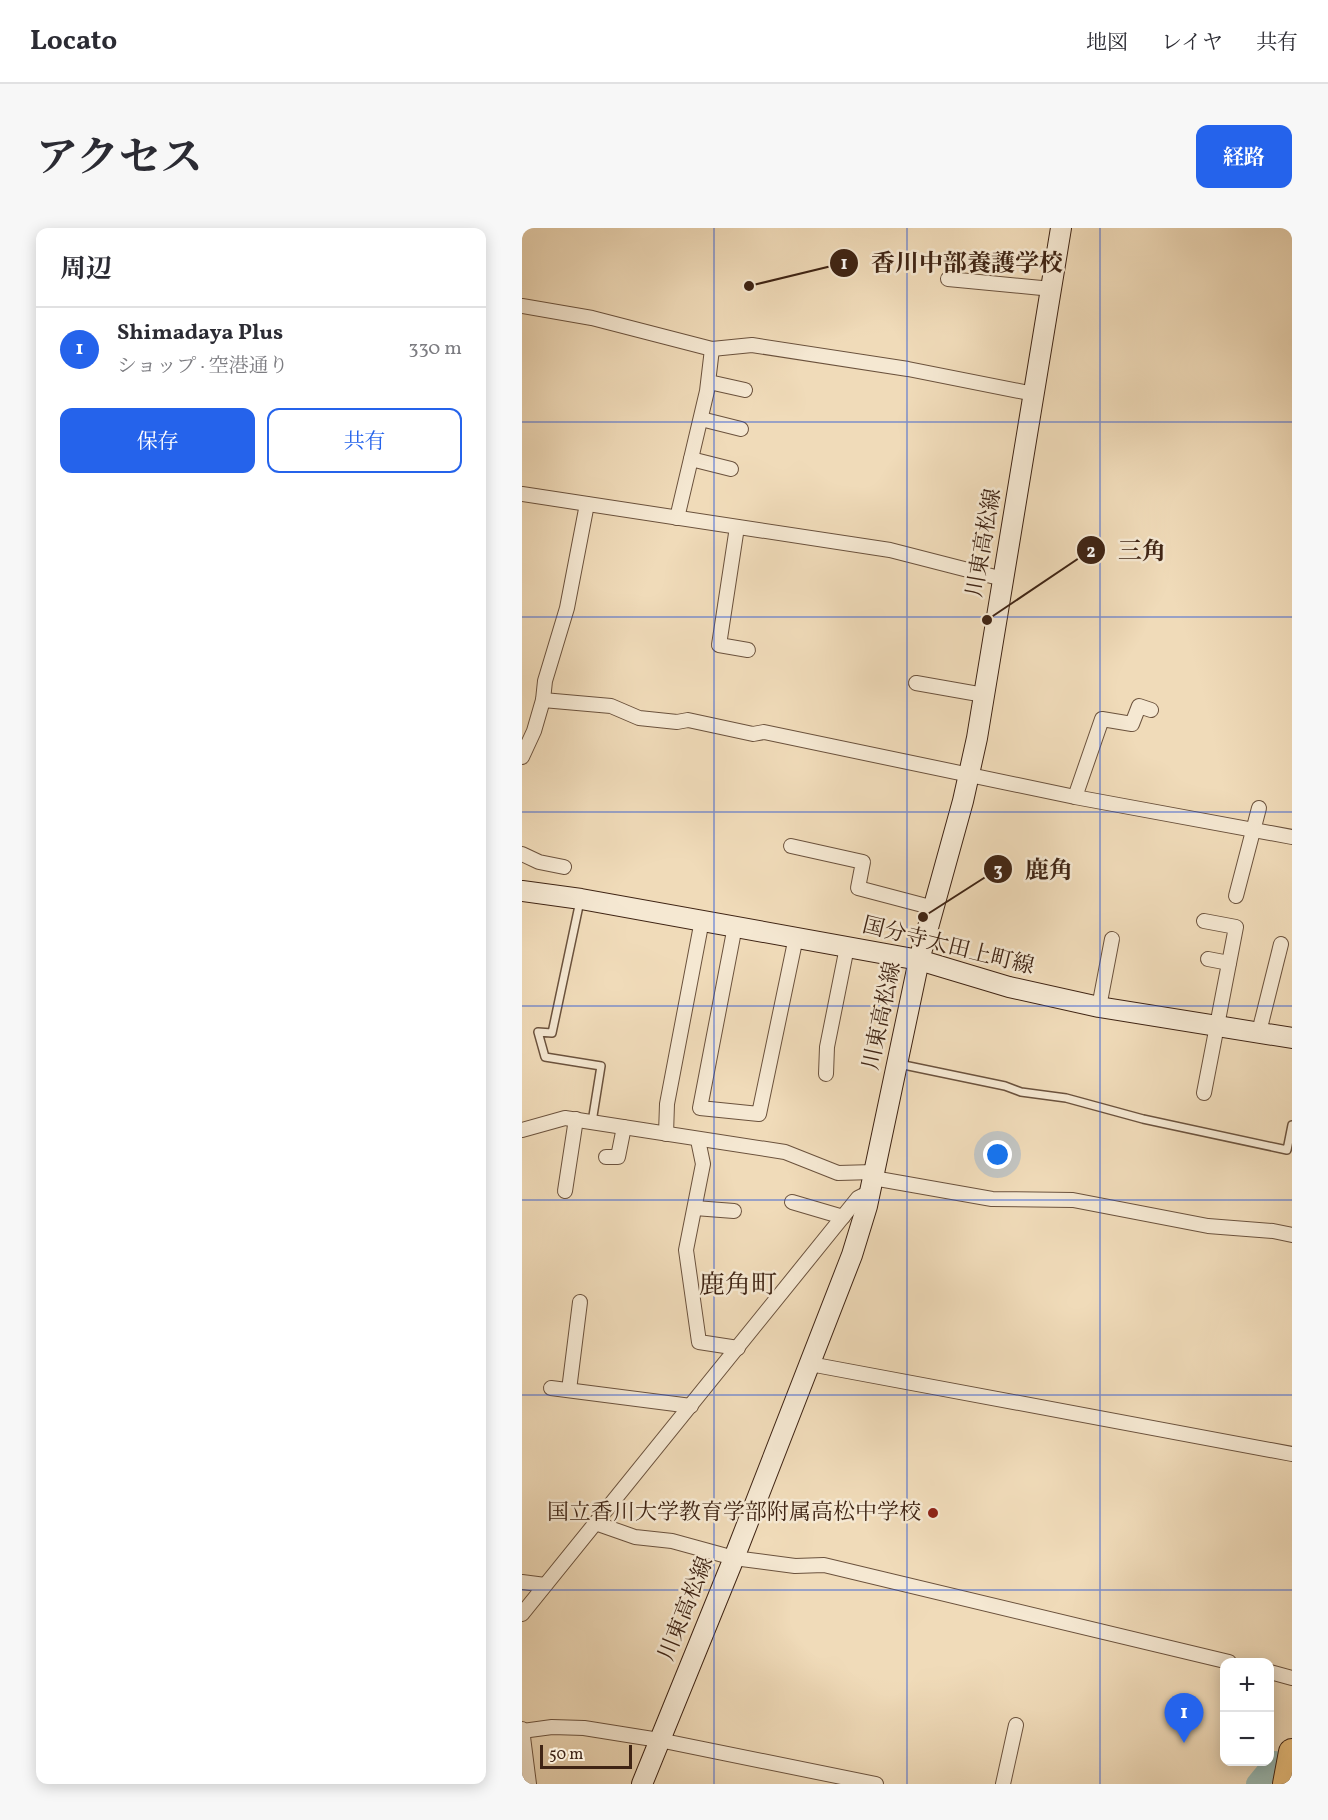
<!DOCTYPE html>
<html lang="ja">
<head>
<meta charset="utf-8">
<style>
  body { margin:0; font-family:Vollkorn,"Noto Serif JP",serif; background:#f7f7f7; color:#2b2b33 }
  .controls { position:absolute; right:18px; bottom:18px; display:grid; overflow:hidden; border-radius:12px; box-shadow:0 3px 15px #0003 }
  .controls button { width:54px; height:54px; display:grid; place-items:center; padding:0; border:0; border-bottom:2px solid #e1e1e2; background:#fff; color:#2b2b33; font:30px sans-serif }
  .scale { position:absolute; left:18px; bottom:15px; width:92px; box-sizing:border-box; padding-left:6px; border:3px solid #3f2414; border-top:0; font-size:16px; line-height:21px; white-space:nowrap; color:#3f2414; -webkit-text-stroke:4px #f5e8d2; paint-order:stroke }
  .you { position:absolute; left:476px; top:927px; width:21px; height:21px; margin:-15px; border:4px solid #fff; border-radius:50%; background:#1a73e8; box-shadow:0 0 0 9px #1a73e833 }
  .badge { display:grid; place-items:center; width:39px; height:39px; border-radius:50%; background:#2563eb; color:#fff; font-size:20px; font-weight:700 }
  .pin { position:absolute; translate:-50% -50px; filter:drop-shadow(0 2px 3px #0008) }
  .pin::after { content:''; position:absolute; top:32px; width:21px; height:18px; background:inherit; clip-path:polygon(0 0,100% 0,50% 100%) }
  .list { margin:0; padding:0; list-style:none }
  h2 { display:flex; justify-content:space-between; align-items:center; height:78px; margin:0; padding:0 24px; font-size:26px }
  h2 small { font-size:20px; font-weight:400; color:#7c7c81 }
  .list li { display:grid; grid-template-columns:39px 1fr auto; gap:18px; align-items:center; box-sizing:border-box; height:84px; padding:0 24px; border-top:2px solid #e1e1e2 }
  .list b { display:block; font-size:22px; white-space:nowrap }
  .list p { margin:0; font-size:20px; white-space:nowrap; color:#7c7c81 }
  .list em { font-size:20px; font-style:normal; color:#7c7c81 }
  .actions { display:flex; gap:12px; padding:18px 24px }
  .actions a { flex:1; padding:14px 0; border:2px solid #2563eb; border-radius:12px; text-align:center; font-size:21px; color:#2563eb }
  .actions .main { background:#2563eb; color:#fff }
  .map { position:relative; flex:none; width:770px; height:1556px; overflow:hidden; border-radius:12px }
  header { display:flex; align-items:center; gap:36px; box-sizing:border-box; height:84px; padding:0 30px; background:#fff; border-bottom:2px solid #e1e1e2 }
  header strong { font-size:28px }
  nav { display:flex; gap:33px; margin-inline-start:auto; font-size:21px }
  .intro { display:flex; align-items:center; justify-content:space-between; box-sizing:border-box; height:144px; padding:0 36px }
  h1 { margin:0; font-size:42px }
  .button { padding:15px 27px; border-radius:12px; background:#2563eb; color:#fff; font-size:21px; font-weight:700 }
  main { display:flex; gap:36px; padding:0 36px }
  aside { flex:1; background:#fff; border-radius:12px; box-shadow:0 3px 15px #0003 }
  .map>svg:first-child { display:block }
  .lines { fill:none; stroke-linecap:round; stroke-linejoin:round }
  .river { stroke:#9bbbb4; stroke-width:22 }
  .lane-casing { stroke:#6b523d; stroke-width:10 }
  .street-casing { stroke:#6b523d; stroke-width:16 }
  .secondary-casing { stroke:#3f2414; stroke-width:22 }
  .highway-casing { stroke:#3f2414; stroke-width:28 }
  .lane { stroke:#f5e8d2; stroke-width:7 }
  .street { stroke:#f5e8d2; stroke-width:14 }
  .secondary { stroke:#f5e8d2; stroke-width:20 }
  .highway { stroke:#e8be7c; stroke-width:26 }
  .grid { fill:none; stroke:#1d4ed8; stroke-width:1.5; stroke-opacity:0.55 }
  .poi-dot { fill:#8f2418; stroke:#f5e8d2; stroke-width:2 }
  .labels { text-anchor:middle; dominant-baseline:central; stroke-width:5; stroke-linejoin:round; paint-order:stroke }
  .street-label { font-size:22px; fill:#3f2414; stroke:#f5e8d2 }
  .poi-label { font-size:22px; fill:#3f2414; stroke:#f5e8d2; text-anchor:end }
  .quarter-label { font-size:26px; fill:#3f2414; stroke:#f5e8d2 }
  .leader { fill:none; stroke:#3f2414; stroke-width:2 }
  .callout-dot { fill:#3f2414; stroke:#f5e8d2; stroke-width:2 }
  .mark-label { font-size:18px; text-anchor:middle; font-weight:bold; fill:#fff }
  .callout-label { font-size:24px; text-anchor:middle; font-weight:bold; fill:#3f2414; stroke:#f5e8d2; stroke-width:5; stroke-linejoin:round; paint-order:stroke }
</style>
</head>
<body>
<header>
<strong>Locato</strong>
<nav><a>地図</a><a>レイヤ</a><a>共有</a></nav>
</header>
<div class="intro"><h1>アクセス</h1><a class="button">経路</a></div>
<main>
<aside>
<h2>周辺<small></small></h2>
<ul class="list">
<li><span class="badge">1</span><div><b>Shimadaya Plus</b><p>ショップ · 空港通り</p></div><em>330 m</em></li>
</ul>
<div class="actions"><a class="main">保存</a><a>共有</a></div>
</aside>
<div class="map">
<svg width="770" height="1556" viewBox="0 0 770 1556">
  <rect width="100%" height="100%" fill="#f0dbb9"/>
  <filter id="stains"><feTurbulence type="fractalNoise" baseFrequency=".00333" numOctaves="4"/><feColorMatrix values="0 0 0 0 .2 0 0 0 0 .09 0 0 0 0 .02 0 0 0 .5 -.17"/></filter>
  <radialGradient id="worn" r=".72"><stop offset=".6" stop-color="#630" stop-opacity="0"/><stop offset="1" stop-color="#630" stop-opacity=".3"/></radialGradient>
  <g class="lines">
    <polyline class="river" points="735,1556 753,1534"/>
    <defs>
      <g id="lane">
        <polyline points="58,673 30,805 16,804 23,829 79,838 70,894"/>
        <polyline points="377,836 483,858 499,864 544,870 621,891 765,922 770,897"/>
      </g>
      <g id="street">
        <polyline points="426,51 530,61"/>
        <polyline points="0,78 70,90 190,121 230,117 386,141 512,166"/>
        <polyline points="187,154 223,162"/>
        <polyline points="179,191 219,201"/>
        <polyline points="169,231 209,241"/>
        <polyline points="0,266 368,322 481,351"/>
        <polyline points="155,290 185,163 190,121"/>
        <polyline points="215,299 197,417 226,422"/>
        <polyline points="394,455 462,467"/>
        <polyline points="21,472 89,478 117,490 155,494 166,492 231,506 242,504 553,569 770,609"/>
        <polyline points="0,529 12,503 21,472 23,453 45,380 65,276"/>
        <polyline points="553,569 580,491 610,496 617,478 629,482"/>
        <polyline points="269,618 341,634 336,660 412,680"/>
        <polyline points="0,626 17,634 42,639"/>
        <polyline points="714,668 737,580"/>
        <polyline points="682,693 714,699 682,865"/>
        <polyline points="213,698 178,880 237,886 274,709"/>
        <polyline points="686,731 707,735"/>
        <polyline points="577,779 590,711"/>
        <polyline points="737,804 759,716"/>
        <polyline points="304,846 305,819 325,719"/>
        <polyline points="0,902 43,890 263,924 316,945 352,944"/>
        <polyline points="144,906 145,876 180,692"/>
        <polyline points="176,912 181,936 164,1022 177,1114 216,1120"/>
        <polyline points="84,929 96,929 102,899"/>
        <polyline points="351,950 470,971 551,972 686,998 751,1003 770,1007"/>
        <polyline points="43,963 54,891"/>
        <polyline points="270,974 321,989"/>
        <polyline points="173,980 212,983"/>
        <polyline points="288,1136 770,1226"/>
        <polyline points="29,1160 169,1178"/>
        <polyline points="47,1162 58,1074"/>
        <polyline points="73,1295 113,1309 150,1313 212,1330 273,1338 302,1337 707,1434"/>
        <polyline points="0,1354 23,1357"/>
        <polyline points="0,1386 336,970 348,964"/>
        <polyline points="748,1444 770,1450"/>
        <polyline points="0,1501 7,1556"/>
        <polyline points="0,1503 30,1499 62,1500 137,1512 354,1556"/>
        <polyline points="481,1556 494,1497"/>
      </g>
      <g id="secondary">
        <polyline points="0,663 59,671 397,732 487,759 577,779 770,810"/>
        <polyline points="120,1556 212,1330 330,1027 345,978 397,732 441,573 455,510 539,0"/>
      </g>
      <polyline id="highway" points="764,1556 770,1524"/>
    </defs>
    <use href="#lane" class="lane-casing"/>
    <use href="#street" class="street-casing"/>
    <use href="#secondary" class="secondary-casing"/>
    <use href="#highway" class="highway-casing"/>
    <use href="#lane" class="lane"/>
    <use href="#street" class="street"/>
    <use href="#secondary" class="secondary"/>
    <use href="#highway" class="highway"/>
  </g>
  <path class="grid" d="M192,0v1556M385,0v1556M578,0v1556M0,194h770M0,389h770M0,584h770M0,778h770M0,972h770M0,1167h770M0,1362h770"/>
  <circle class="poi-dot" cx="411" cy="1285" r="6"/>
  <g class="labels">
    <g class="street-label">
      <text transform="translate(463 315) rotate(-80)">川東高松線</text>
      <text transform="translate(426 719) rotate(14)">国分寺太田上町線</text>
      <text transform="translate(361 788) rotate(-78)">川東高松線</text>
      <text transform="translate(165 1381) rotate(-68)">川東高松線</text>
    </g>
    <g class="poi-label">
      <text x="399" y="1285">国立香川大学教育学部附属高松中学校</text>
    </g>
    <g class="quarter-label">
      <text x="216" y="1058">鹿角町</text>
    </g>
  </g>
  <path class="leader" d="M227 58L322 35M465 392L569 322M401 689L476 641"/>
  <g class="callout-dot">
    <circle cx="227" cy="58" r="6"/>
    <circle cx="465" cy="392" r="6"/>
    <circle cx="401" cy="689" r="6"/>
    <circle cx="322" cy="35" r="15"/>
    <circle cx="569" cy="322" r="15"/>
    <circle cx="476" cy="641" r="15"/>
  </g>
  <g class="mark-label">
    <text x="322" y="41">1</text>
    <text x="569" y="329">2</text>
    <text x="476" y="648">3</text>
  </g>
  <g class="callout-label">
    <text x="445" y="43">香川中部養護学校</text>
    <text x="620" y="331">三角</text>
    <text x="527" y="650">鹿角</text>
  </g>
  <rect width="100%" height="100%" filter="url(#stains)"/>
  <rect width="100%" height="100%" fill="url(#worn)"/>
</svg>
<div class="controls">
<button>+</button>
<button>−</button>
</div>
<div class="scale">50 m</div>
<div class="you"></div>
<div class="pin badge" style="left:662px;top:1515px">1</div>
</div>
</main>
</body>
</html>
